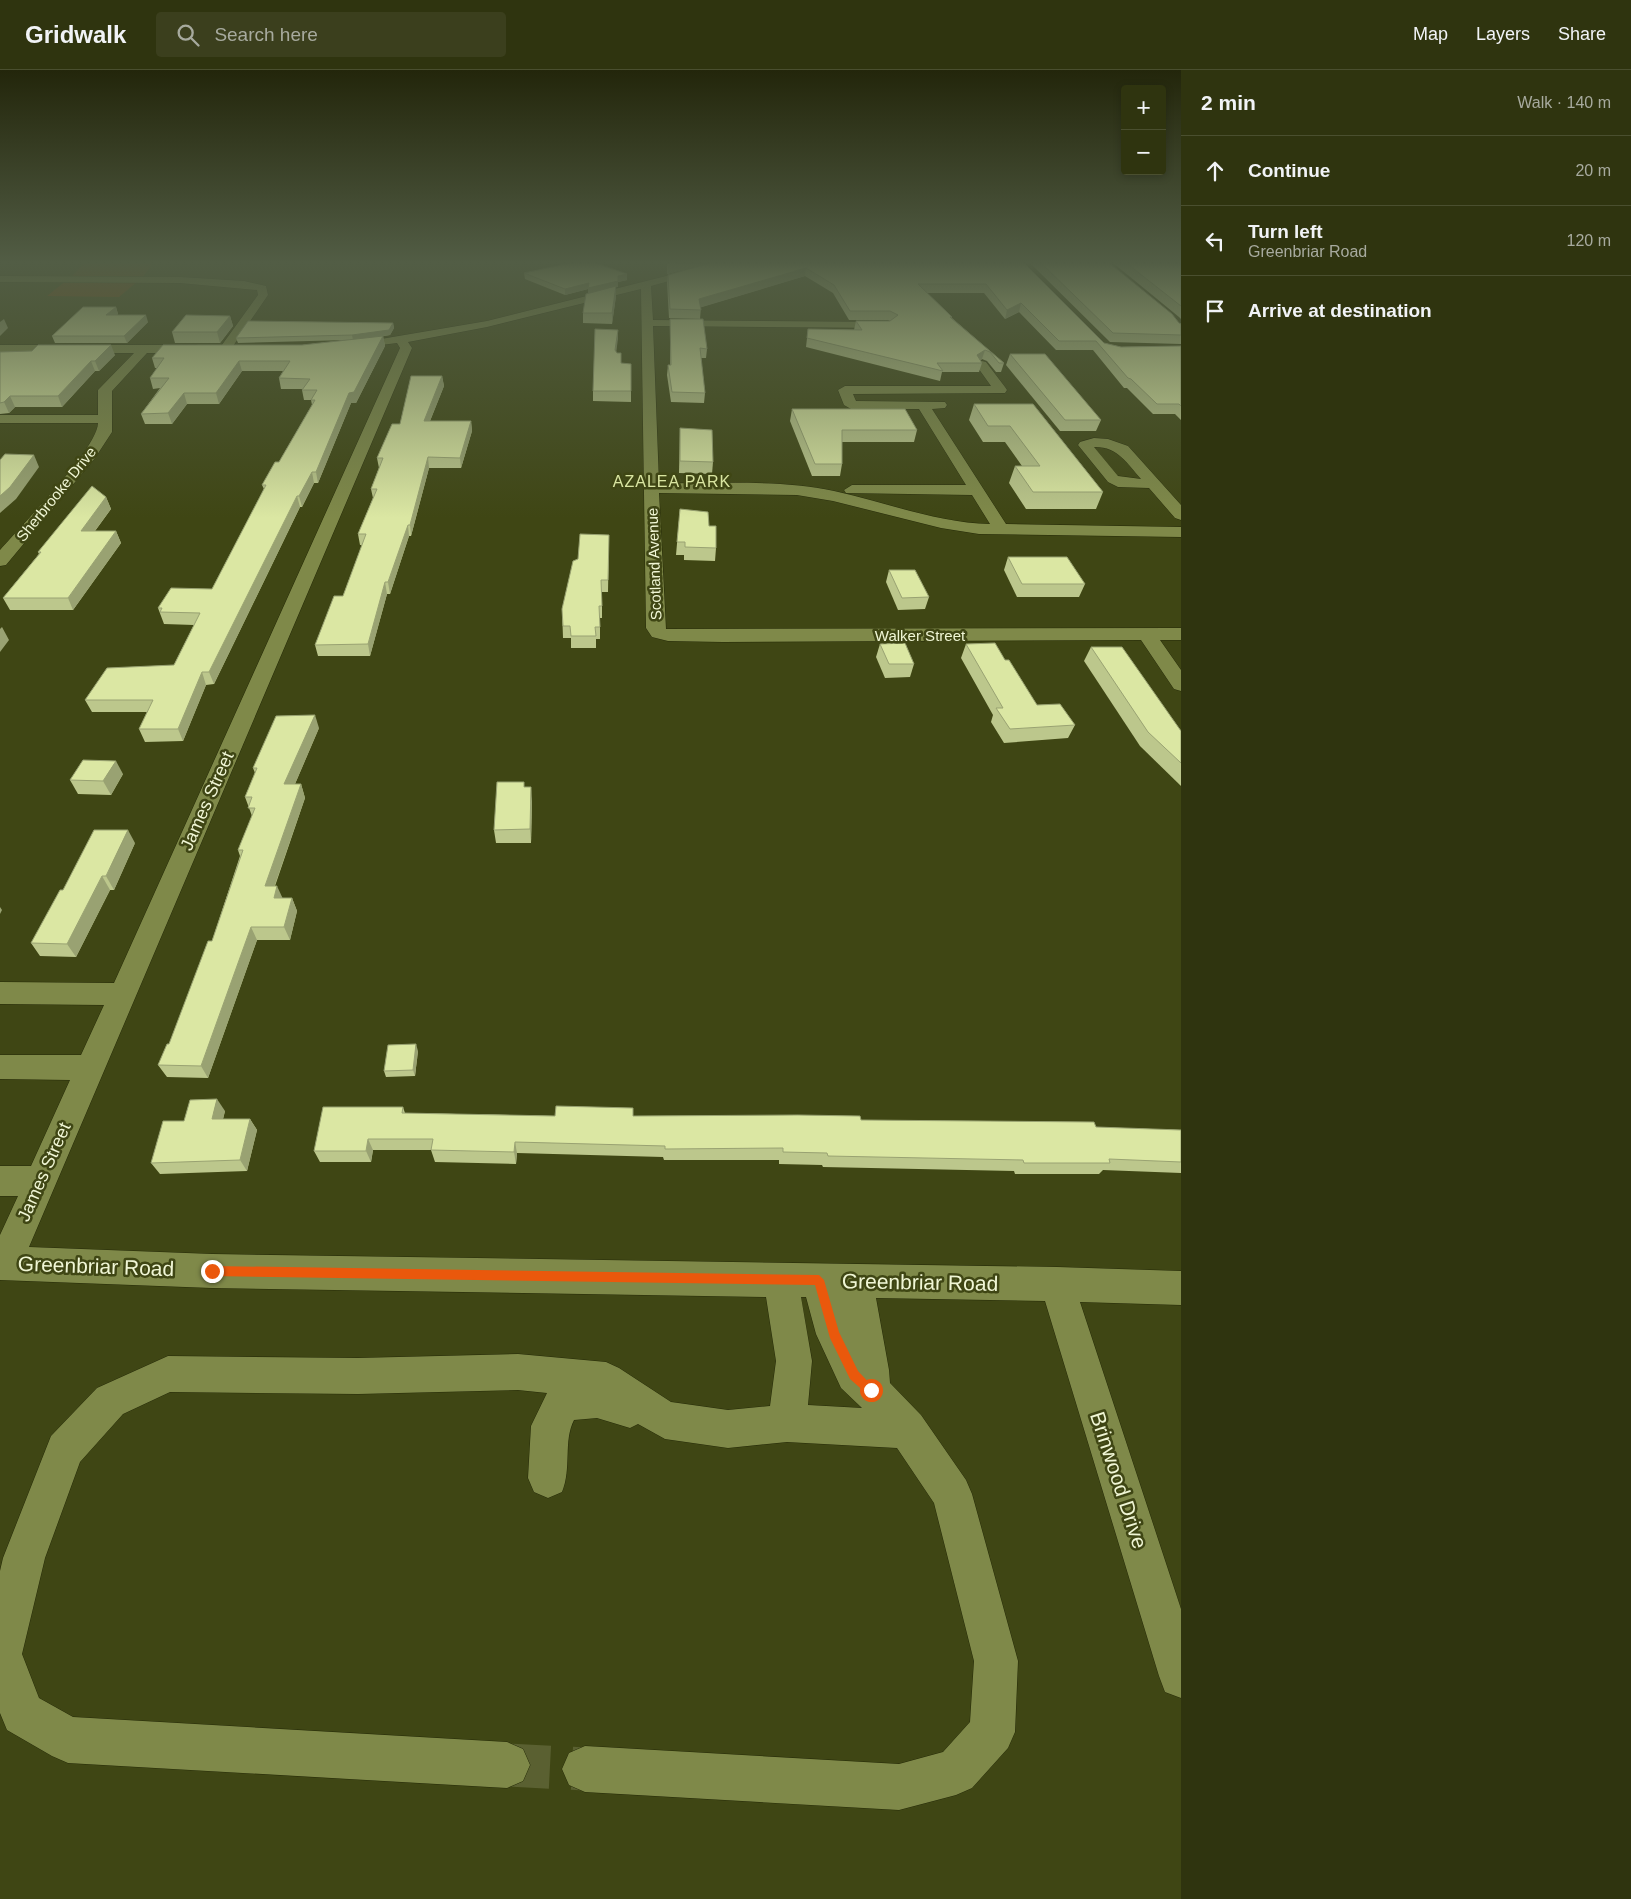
<!DOCTYPE html>
<html lang="en">
<head>
<meta charset="utf-8">
<style>
  body { margin:0; font-family:Helvetica,sans-serif; background:#3b3f1d; color:#f1f3f6 }
  .controls { position:absolute; right:15px; top:15px; display:grid; overflow:hidden; border-radius:5px; box-shadow:0 2px 8px #0003 }
  .controls button { width:45px; height:45px; display:grid; place-items:center; padding:0; border:0; border-bottom:1px solid #4a4f2f; background:#2f340f; color:#f1f3f6; font:25px sans-serif }
  .stop { position:absolute; width:15px; height:15px; margin:-11px; border:4px solid #ea580c; border-radius:50%; background:#fff }
  .stop.end { background:#ea580c; border-color:#fff; box-shadow:0 1px 5px #0008 }
  .list { margin:0; padding:0; list-style:none }
  h2 { display:flex; justify-content:space-between; align-items:center; height:65px; margin:0; padding:0 20px; font-size:21px }
  h2 small { font-size:16px; font-weight:400; color:#a7aa9e }
  .list li { display:grid; grid-template-columns:32px 1fr auto; gap:15px; align-items:center; box-sizing:border-box; height:70px; padding:0 20px; border-top:1px solid #4a4f2f }
  .list b { display:block; font-size:19px; white-space:nowrap }
  .list p { margin:0; font-size:16px; white-space:nowrap; color:#a7aa9e }
  .list em { font-size:16px; font-style:normal; color:#a7aa9e }
  .icon { flex:none; width:28px; height:28px; fill:none; stroke:currentColor; stroke-width:2; stroke-linecap:round; stroke-linejoin:round }
  .map { position:relative; flex:none; width:1181px; height:1829px; overflow:hidden }
  header { display:flex; align-items:center; gap:30px; box-sizing:border-box; height:70px; padding:0 25px; background:#2f340f; border-bottom:1px solid #4a4f2f }
  header strong { font-size:24px }
  nav { display:flex; gap:28px; margin-inline-start:auto; font-size:18px }
  .search { width:350px; height:45px; background:#3b3f1d; display:flex; align-items:center; gap:12px; box-sizing:border-box; padding:0 18px; border-radius:5px; color:#a7aa9e; font-size:19px }
  main { display:flex }
  aside { flex:1; background:#2f340f }
  .map>svg:first-child { display:block }
  .green { fill:#78400e }
  .lines { fill:none; stroke-linecap:round; stroke-linejoin:round }
  .minor-tunnel { stroke:#5a6031; stroke-width:43; stroke-dasharray:43 22; stroke-linecap:butt }
  .minor-casing { stroke:#262b08; stroke-width:1 }
  .minor { fill:#7f8949; fill-rule:evenodd }
  .wall { fill:#bcc78c }
  .shaded-wall { fill:#99a272 }
  .building { fill:#dbe7a3; stroke:#99a272 }
  .route { fill:#ea580c }
  .labels { text-anchor:middle; dominant-baseline:central; stroke-width:5; stroke-linejoin:round; paint-order:stroke }
  .far-street-label { font-size:15px; fill:#f0f6d5; stroke:#3f4614 }
  .far-neighbourhood-label { font-size:16px; letter-spacing:1px; fill:#d9e5a1; stroke:#3f4614 }
  .street-label { font-size:18px; fill:#f0f6d5; stroke:#3f4614 }
  .near-street-label { font-size:21px; fill:#f0f6d5; stroke:#3f4614 }
</style>
</head>
<body>
<header>
<strong>Gridwalk</strong>
<div class="search"><svg class="icon" aria-label="search" viewBox="0 0 24 24"><circle cx="10" cy="10" r="6"/><path d="M15 15l6 6"/></svg>Search here</div>
<nav><a>Map</a><a>Layers</a><a>Share</a></nav>
</header>
<main>
<div class="map">
<svg width="1181" height="1829" viewBox="0 0 1181 1829">
  <rect width="100%" height="100%" fill="#3f4614"/>
  <g class="green">
    <polygon points="85,192 148,192 152,195 142,208 72,206"/>
    <polygon points="67,210 138,211 119,227 47,226"/>
  </g>
  <g class="lines">
    <polyline class="minor-tunnel" points="507,1695 585,1699"/>
    <defs>
      <g id="minor">
        <path d="M722,192h17l-88,24 2,34 235,2 6,3 -6,3 -235,-2 6,157c57,1 118,-4 175,8 51,11 103,32 156,33l-18,-29 -126,-2 -2,-3 8,-5h114l-47,-76h-68l-7,-4 -6,-15 7,-4h146l-15,-21 6,-4 4,1 19,25 2,3 -2,3 -152,1 3,7 89,1 2,3 -2,3 -13,1 74,115 175,3v10l-202,-3 -38,-6 -108,-27 -36,-6 -138,-2 7,136 515,-1v12h-21l21,30v21l-7,-2 -33,-49 -418,2 -55,-1 -16,-4 -6,-9 -5,-339 -154,38 -79,15 4,6 -383,899 183,7 845,13 124,4v34l-101,-3 101,307v89l-16,-6 -6,-16 -114,-375 -169,-3 13,72 1,13 31,32 45,65 6,14 46,167 -3,71 -7,16 -36,40 -16,7 -57,15 -314,-18 -16,-7 -7,-16 7,-16 16,-7 314,18 44,-12 27,-30 4,-61 -40,-158 -37,-55 -110,-6 -59,6 -63,-9 -27,-15 -8,4 -33,-10 -23,2c-11,21 -2,48 -12,72l-14,6 -14,-6 -6,-14 3,-52 16,-33 -29,-3 -160,4 -188,-2 -47,22 -43,48 -35,96 -23,96 17,44 34,19 434,25 16,7 7,16 -7,16 -16,7 -439,-25 -16,-7 -45,-26 -7,-17v-142l3,-13 48,-122 46,-48 71,-32 190,2 160,-4 88,8 13,6 52,34 57,8 42,-4 6,-45 -10,-64 -554,-9 -212,-8v-45l18,-39h-18v-30h31l39,-86 -70,-1v-24h81l23,-50 -104,-1v-22l114,1 286,-635 -3,-5 -16,2 -2,-3 2,-3 106,-18zM801,1227h5l10,37 25,54 21,20 -54,-3 4,-44z"/>
        <polygon points="0,206 180,207 244,211 266,216 268,225 229,282 225,283 219,279 258,225 257,220 180,213 0,212"/>
        <path d="M0,275h197l6,4 -6,4h-50l-35,38v41l-17,26 -89,107 -6,1v-16c20,-23 98,-102 98,-127h-98v-8h98v-25l36,-37h-134z"/>
        <path d="M1094,368l14,1 20,7 53,59v15l-6,-2 -26,-30 -31,-1 -10,-5 -30,-37 2,-3zM1094,377c23,-1 33,16 47,32l-23,-3z"/>
      </g>
    </defs>
    <use href="#minor" class="minor-casing"/>
    <use href="#minor" class="minor"/>
  </g>
  <g class="wall">
    <polygon points="667,192 1023,192 1104,273 1121,277 1181,276 1181,350 1175,344 1153,344 1127,318 1124,318 1093,280 1056,280 1019,242 1005,249 984,223 927,223 952,247 952,248 1004,293 1001,302 996,302 987,291 982,289 980,291 982,293 979,302 942,302 940,311 806,277 808,259 854,260 856,251 890,251 888,250 849,250 833,223 805,206 701,237 700,249 669,248 667,213 668,205 702,195 667,204"/>
    <polygon points="1029,192 1108,192 1179,253 1181,254 1181,274 1110,272"/>
    <polygon points="1112,192 1181,192 1181,249 1179,247"/>
    <polygon points="524,203 627,210 618,212 618,217 616,217 616,226 612,254 583,253 583,243 588,223 588,219 565,225 525,209"/>
    <polygon points="116,237 118,244 117,245 148,252 127,273 55,273 52,266"/>
    <polygon points="230,246 233,256 220,273 175,273 172,262"/>
    <polygon points="670,249 707,279 706,288 701,288 705,323 704,333 671,332 667,305 668,295 670,295"/>
    <polygon points="393,253 394,258 390,265 379,267 383,266 385,276 356,333 351,333 318,413 314,413 302,437 300,437 214,614 206,615 183,671 145,672 139,659 147,642 92,642 85,630 174,595 194,555 164,554 158,538 212,519 264,419 262,415 279,392 312,335 311,330 304,330 302,320 302,319 281,319 279,308 283,301 242,301 219,334 187,334 172,354 145,354 141,344 160,318 153,319 150,308 157,298 155,298 152,288 302,275 347,270 238,273 236,268"/>
    <polygon points="618,260 616,282 631,321 631,332 593,331 593,321"/>
    <polygon points="0,282 115,285 99,301 95,301 62,337 15,337 9,343 0,344"/>
    <polygon points="1010,284 1101,350 1096,361 1060,361 1006,295"/>
    <polygon points="442,306 444,316 430,351 471,351 472,361 461,398 429,398 411,466 409,466 390,524 387,524 370,586 318,586 315,575 343,526 362,475 360,475 358,464 373,428 371,419 379,398 377,388 400,354"/>
    <polygon points="974,334 1033,334 1103,422 1096,439 1026,439 1009,413 1015,396 1022,396 1005,372 983,372 969,350"/>
    <polygon points="792,339 917,360 914,372 842,372 842,394 840,406 812,406 790,351"/>
    <polygon points="680,358 713,392 712,404 679,403"/>
    <polygon points="106,427 111,439 95,461 116,461 121,473 73,540 10,540 3,528 39,484 38,482"/>
    <polygon points="680,439 709,456 716,478 715,491 684,490 684,485 676,485"/>
    <polygon points="609,465 608,522 602,522 602,548 600,548 600,569 596,569 596,578 571,578 571,568 563,568 562,539 578,489"/>
    <polygon points="1008,487 1085,514 1079,527 1017,527 1004,500"/>
    <polygon points="889,500 929,527 925,539 898,540 886,512"/>
    <polygon points="880,574 914,594 910,607 885,608 876,587"/>
    <polygon points="966,574 1005,590 1037,635 1075,655 1068,668 1004,673 991,652 993,645 961,588"/>
    <polygon points="1091,577 1181,661 1181,716 1140,676 1084,591"/>
    <polygon points="319,658 295,714 301,714 305,728 275,816 282,828 292,828 297,841 290,870 257,870 208,1008 167,1007 158,995 169,974 212,871 240,786 238,780 252,746 245,727 255,703 253,698"/>
    <polygon points="123,704 111,725 78,724 70,710"/>
    <polygon points="532,731 531,773 496,773 494,760"/>
    <polygon points="135,773 114,820 110,820 76,887 40,886 31,873"/>
    <polygon points="418,981 415,1006 386,1007 384,1001"/>
    <polygon points="403,1037 405,1043 555,1046 633,1046 861,1050 1181,1060 1181,1103 1103,1100 1099,1104 1015,1104 1014,1101 823,1097 822,1095 779,1094 779,1090 664,1090 663,1087 517,1083 516,1094 435,1092 431,1080 373,1080 371,1092 320,1092 314,1081"/>
    <polygon points="225,1041 223,1049 250,1049 257,1060 247,1101 160,1104 151,1093 184,1051"/>
  </g>
  <g class="shaded-wall">
    <polygon points="683,192 714,192 667,204 668,196"/>
    <polygon points="806,198 805,206 699,238 699,229"/>
    <polygon points="627,204 627,210 618,212 618,217 616,217 616,226 612,254 612,243 588,225 588,219 565,225 565,219"/>
    <polygon points="1021,233 1019,242 1005,249 1007,240"/>
    <polygon points="116,237 118,244 109,252 106,245"/>
    <polygon points="146,245 148,252 127,273 124,266"/>
    <polygon points="230,246 233,256 220,273 217,262"/>
    <polygon points="4,249 8,258 0,266 0,252"/>
    <polygon points="393,253 394,258 390,265 353,270 352,265"/>
    <polygon points="618,260 618,269 615,290 615,280"/>
    <polygon points="383,266 385,276 356,333 351,333 318,413 316,402 349,323"/>
    <polygon points="111,275 115,285 99,301 95,291"/>
    <polygon points="985,280 982,289 977,293 977,285"/>
    <polygon points="91,291 95,301 62,337 58,326"/>
    <polygon points="239,291 242,301 219,334 216,323"/>
    <polygon points="442,306 444,316 426,361 424,351"/>
    <polygon points="184,323 187,334 172,354 168,343"/>
    <polygon points="10,326 15,337 9,343 4,332"/>
    <polygon points="471,351 472,361 461,398 460,388"/>
    <polygon points="34,385 39,397 16,429 0,443 0,426"/>
    <polygon points="428,387 429,398 411,466 410,455"/>
    <polygon points="312,402 314,413 302,437 299,426"/>
    <polygon points="297,426 300,437 214,614 209,602"/>
    <polygon points="106,427 111,439 86,473 81,461"/>
    <polygon points="408,455 409,466 390,524 388,512"/>
    <polygon points="116,461 121,473 73,540 68,528"/>
    <polygon points="385,512 387,524 370,586 368,574"/>
    <polygon points="2,557 9,570 0,582 0,559"/>
    <polygon points="202,602 206,615 183,671 178,659"/>
    <polygon points="315,645 319,658 289,728 284,714"/>
    <polygon points="116,691 123,704 111,725 103,711"/>
    <polygon points="301,714 305,728 270,829 265,816"/>
    <polygon points="531,717 532,731 531,773 530,759"/>
    <polygon points="128,760 135,773 114,820 106,806"/>
    <polygon points="102,806 110,820 76,887 67,874"/>
    <polygon points="277,816 283,829 274,828"/>
    <polygon points="292,828 297,841 290,870 284,857"/>
    <polygon points="0,837 2,840 0,844"/>
    <polygon points="251,857 257,870 208,1008 201,996"/>
    <polygon points="416,974 418,981 415,1006 413,1000"/>
    <polygon points="217,1029 225,1041 220,1061 212,1049"/>
    <polygon points="250,1049 257,1060 247,1101 240,1090"/>
    <polygon points="368,1069 373,1080 371,1092 366,1081"/>
    <polygon points="515,1072 517,1083 516,1094 514,1082"/>
  </g>
  <g class="building">
    <polygon points="575,192 593,192 627,204 618,206 618,211 588,218 589,213 565,219 524,203"/>
    <polygon points="667,192 683,192 668,196"/>
    <polygon points="713,192 1023,192 1104,273 1121,277 1181,276 1181,336 1179,334 1157,334 1131,309 1128,308 1096,271 1059,271 1021,233 1007,240 986,214 918,214 952,247 950,247 1004,293 999,293 990,282 985,280 977,285 982,293 937,293 943,301 807,268 808,259 862,260 856,251 890,251 898,245 890,241 850,241 834,215 806,198 699,229 701,240 670,239 668,205"/>
    <polygon points="1040,192 1108,192 1172,244 1179,253 1181,254 1181,265 1113,263"/>
    <polygon points="1125,192 1181,192 1181,236"/>
    <polygon points="616,216 612,243 583,243 586,224"/>
    <polygon points="83,237 116,237 106,245 146,245 124,266 52,266"/>
    <polygon points="186,245 230,246 217,262 172,262"/>
    <polygon points="670,249 703,249 707,279 700,278 705,323 672,322 668,295 671,295"/>
    <polygon points="248,251 393,253 389,260 352,265 236,268"/>
    <polygon points="595,259 618,260 615,280 617,283 621,283 621,293 631,294 631,321 593,321"/>
    <polygon points="383,266 354,322 349,323 316,402 312,402 299,426 297,426 209,602 202,602 178,659 139,659 153,630 85,630 107,598 174,595 200,543 160,542 162,538 158,538 171,518 212,519 266,415 262,415 275,392 279,392 315,330 311,330 317,320 302,320 310,309 279,308 290,291 239,291 216,323 184,323 168,343 141,344 169,308 150,308 164,288 152,288 163,275 302,275"/>
    <polygon points="38,275 111,275 95,291 91,291 58,326 10,326 4,332 0,333 0,282 32,281"/>
    <polygon points="1010,284 1045,284 1101,350 1065,350"/>
    <polygon points="411,306 442,306 424,351 471,351 460,388 428,387 410,455 408,455 388,512 385,512 368,574 315,575 334,526 343,526 366,464 358,464 377,419 371,419 383,388 377,388 392,354 400,354"/>
    <polygon points="974,334 1033,334 1103,422 1033,422 1015,396 1040,396 1010,356 988,356"/>
    <polygon points="792,339 905,339 917,360 842,360 842,394 815,394"/>
    <polygon points="680,358 712,360 713,392 680,391"/>
    <polygon points="5,384 34,385 10,417 0,426 0,390"/>
    <polygon points="92,416 106,427 81,461 116,461 68,528 3,528 41,482 38,482"/>
    <polygon points="680,439 708,442 709,456 716,456 716,478 685,477 685,472 677,472"/>
    <polygon points="580,464 609,465 608,510 601,510 602,536 599,536 600,557 595,557 596,566 571,566 570,556 563,556 562,539 573,491 578,489"/>
    <polygon points="1008,487 1067,487 1085,514 1022,514"/>
    <polygon points="889,500 915,500 929,527 902,528"/>
    <polygon points="905,573 914,594 889,594 880,574"/>
    <polygon points="995,573 1005,590 1009,590 1037,635 1060,634 1075,655 1010,659 996,638 1003,638 966,574"/>
    <polygon points="1091,577 1122,577 1181,661 1181,693 1148,662"/>
    <polygon points="315,645 284,714 301,714 265,816 277,816 274,828 292,828 284,857 251,857 201,996 158,995 167,974 169,974 208,871 212,871 243,780 238,780 255,738 248,738 252,727 245,727 257,698 253,698 276,646"/>
    <polygon points="83,690 116,691 103,711 70,710"/>
    <polygon points="497,712 524,712 524,717 531,717 530,759 494,760"/>
    <polygon points="94,760 128,760 106,806 102,806 67,874 31,873 60,820 63,820"/>
    <polygon points="416,974 413,1000 384,1001 388,975"/>
    <polygon points="217,1029 212,1049 250,1049 240,1090 151,1093 163,1051 184,1051 190,1030"/>
    <polygon points="556,1036 633,1038 633,1046 798,1045 860,1046 861,1050 1094,1052 1096,1057 1181,1060 1181,1092 1109,1089 1110,1093 1024,1093 1023,1090 828,1086 827,1083 783,1082 783,1078 665,1079 665,1076 515,1072 514,1082 431,1080 433,1069 368,1069 366,1081 314,1081 323,1037 403,1037 402,1043 555,1046"/>
  </g>
  <linearGradient id="sky" x2="0" y2="1"><stop stop-color="#23260b"/><stop offset="0.43" stop-color="#525d45"/><stop offset="1" stop-color="#525d45" stop-opacity="0"/></linearGradient>
  <rect width="1181" height="448" fill="url(#sky)"/>
  <polygon class="route" points="212,1196 819,1205 824,1210 839,1262 858,1301 876,1320 875,1324 867,1324 850,1309 830,1268 815,1215 212,1206 207,1201"/>
  <g class="labels">
    <g class="far-street-label">
      <text transform="translate(56 424) rotate(-51)">Sherbrooke Drive</text>
      <text transform="translate(654 494) rotate(-92)">Scotland Avenue</text>
      <text x="920" y="565">Walker Street</text>
    </g>
    <g class="far-neighbourhood-label">
      <text x="672" y="411">AZALEA PARK</text>
    </g>
    <g class="street-label">
      <text transform="translate(207 731) rotate(-66)">James Street</text>
      <text transform="translate(44 1102) rotate(-66)">James Street</text>
    </g>
    <g class="near-street-label">
      <text transform="translate(96 1196) rotate(2)">Greenbriar Road</text>
      <text transform="translate(920 1212) rotate(1)">Greenbriar Road</text>
      <text transform="translate(1119 1410) rotate(72)">Brinwood Drive</text>
    </g>
  </g>
</svg>
<div class="controls">
<button>+</button>
<button>−</button>
</div>
<div class="stop" style="left:871px;top:1320px"></div>
<div class="stop end" style="left:212px;top:1201px"></div>
</div>
<aside>
<h2>2 min<small>Walk · 140 m</small></h2>
<ul class="list">
<li><svg class="icon" aria-label="ahead" viewBox="0 0 24 24"><path d="M12 20V5M6 11l6-6 6 6"/></svg><div><b>Continue</b></div><em>20 m</em></li>
<li><svg class="icon" aria-label="left" viewBox="0 0 24 24"><path d="M17 20v-9H6M10 6l-5 5 5 5"/></svg><div><b>Turn left</b><p>Greenbriar Road</p></div><em>120 m</em></li>
<li><svg class="icon" aria-label="arrive" viewBox="0 0 24 24"><path d="M6 21V4h12l-3 4 3 4H6"/></svg><div><b>Arrive at destination</b></div></li>
</ul>
</aside>
</main>
</body>
</html>
